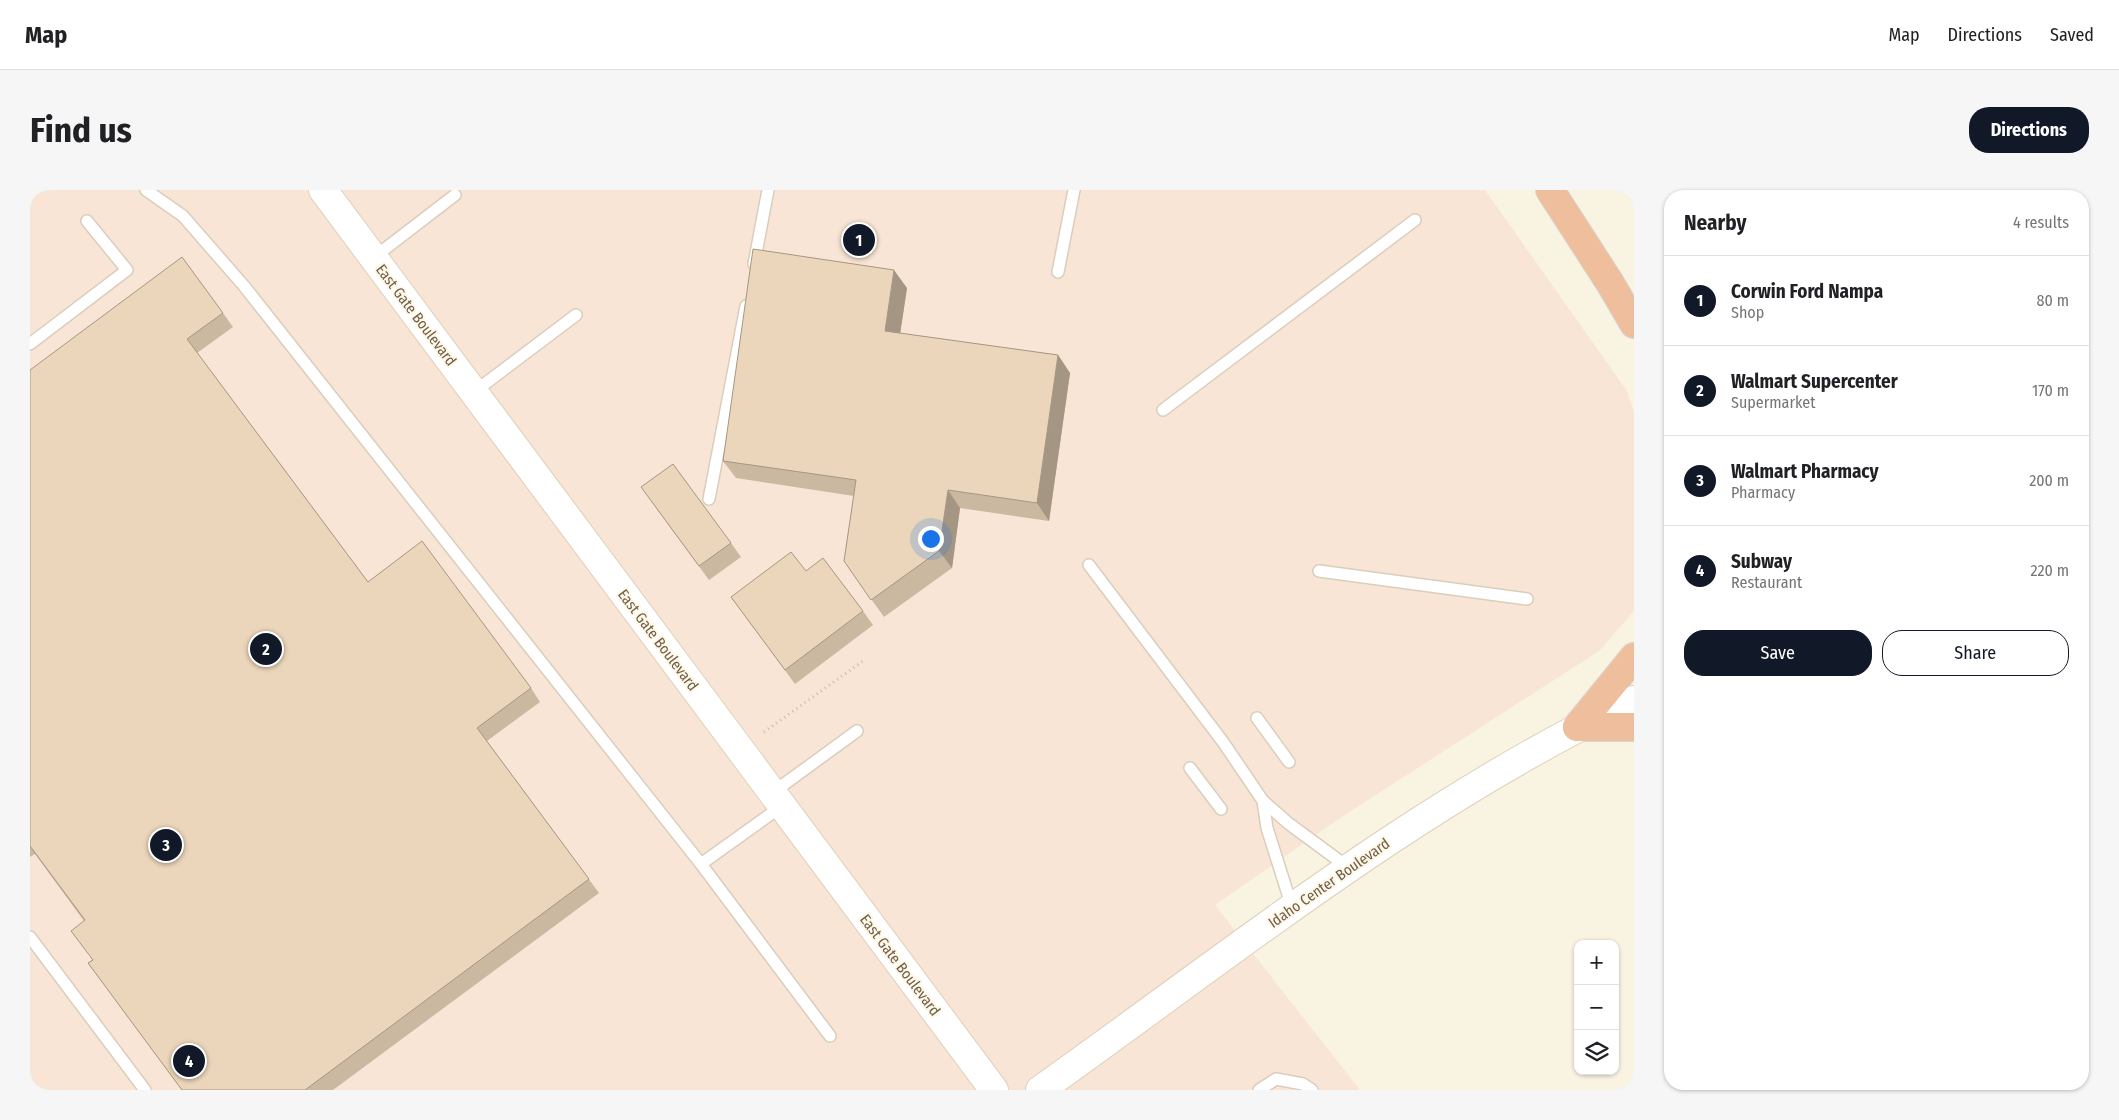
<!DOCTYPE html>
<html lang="en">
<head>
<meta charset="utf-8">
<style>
  body { margin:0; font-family:"Fira Sans Condensed",sans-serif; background:#f6f6f6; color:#202124 }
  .controls { position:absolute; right:15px; bottom:15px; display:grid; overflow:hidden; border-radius:10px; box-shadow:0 1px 4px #0004 }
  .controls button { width:45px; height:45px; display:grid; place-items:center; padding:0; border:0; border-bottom:1px solid #e0e0e0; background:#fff; color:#202124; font:25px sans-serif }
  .you { position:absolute; left:900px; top:348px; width:18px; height:18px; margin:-12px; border:4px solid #fff; border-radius:50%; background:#1a73e8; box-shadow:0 0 0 8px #1a73e833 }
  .badge { display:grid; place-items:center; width:32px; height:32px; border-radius:50%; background:#111827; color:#fff; font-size:16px; font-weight:700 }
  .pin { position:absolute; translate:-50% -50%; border:2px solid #fff; box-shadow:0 1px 5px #0006 }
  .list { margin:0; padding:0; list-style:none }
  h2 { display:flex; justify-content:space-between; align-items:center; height:65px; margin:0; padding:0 20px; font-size:21px }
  h2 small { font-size:16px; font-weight:400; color:#757577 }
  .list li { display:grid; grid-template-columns:32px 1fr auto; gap:15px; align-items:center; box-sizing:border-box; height:90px; padding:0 20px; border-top:1px solid #e0e0e0 }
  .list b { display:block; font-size:19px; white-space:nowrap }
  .list p { margin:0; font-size:16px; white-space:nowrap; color:#757577 }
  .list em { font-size:16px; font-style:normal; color:#757577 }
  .actions { display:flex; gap:10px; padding:15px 20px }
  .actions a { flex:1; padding:11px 0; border:1px solid #111827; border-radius:20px; text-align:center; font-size:18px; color:#111827 }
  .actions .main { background:#111827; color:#fff }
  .icon { flex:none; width:28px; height:28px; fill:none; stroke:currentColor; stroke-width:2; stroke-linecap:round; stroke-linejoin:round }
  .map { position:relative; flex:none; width:1604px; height:900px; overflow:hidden; border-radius:20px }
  header { display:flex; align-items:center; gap:30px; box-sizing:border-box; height:70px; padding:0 25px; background:#fff; border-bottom:1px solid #e0e0e0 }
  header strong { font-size:24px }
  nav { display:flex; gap:28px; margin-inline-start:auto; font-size:18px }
  .intro { display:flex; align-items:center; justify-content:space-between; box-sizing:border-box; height:120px; padding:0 30px }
  h1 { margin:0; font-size:35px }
  .button { padding:12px 22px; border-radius:20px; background:#111827; color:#fff; font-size:18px; font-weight:700 }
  main { display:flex; gap:30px; padding:0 30px }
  aside { flex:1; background:#fff; border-radius:20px; box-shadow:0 1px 4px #0004 }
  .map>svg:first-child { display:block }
  .commercial { fill:#f9e5d5 }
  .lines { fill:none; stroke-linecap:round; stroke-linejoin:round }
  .lane-casing { stroke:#d9cebc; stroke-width:14 }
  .secondary-casing { stroke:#ded0b9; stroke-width:30 }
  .highway-casing { stroke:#d9d5d0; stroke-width:30 }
  .path { stroke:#d0b99f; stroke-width:3; stroke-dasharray:1 4; stroke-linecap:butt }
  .lane { stroke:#fff; stroke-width:11 }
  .secondary { stroke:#fff; stroke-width:28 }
  .highway { stroke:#efbe9c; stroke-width:28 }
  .wall { fill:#cbb8a1 }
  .shaded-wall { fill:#a59683 }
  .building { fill:#ecd6bb; stroke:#a59683 }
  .labels { text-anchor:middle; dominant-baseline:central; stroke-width:4; stroke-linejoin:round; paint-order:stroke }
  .street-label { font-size:15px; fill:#6e5c4a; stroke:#fdf7e6 }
</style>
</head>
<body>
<header>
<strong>Map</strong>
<nav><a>Map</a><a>Directions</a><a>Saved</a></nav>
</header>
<div class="intro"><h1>Find us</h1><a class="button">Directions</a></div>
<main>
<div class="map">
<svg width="1604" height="900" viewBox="0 0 1604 900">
  <rect width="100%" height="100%" fill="#f9f3e1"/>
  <polygon class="commercial" points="0,0 1455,0 1597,201 1604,222 1604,421 1569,461 1307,630 1185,715 1330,900 0,900"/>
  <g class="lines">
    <defs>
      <g id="lane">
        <polyline points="116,0 153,26 214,96 671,674 800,846"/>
        <polyline points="343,68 425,5"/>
        <polyline points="724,74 738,0"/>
        <polyline points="1028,82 1044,0"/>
        <polyline points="0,154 97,80 57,31"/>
        <polyline points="444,202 546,125"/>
        <polyline points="1133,220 1385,30"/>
        <polyline points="679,309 716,116"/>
        <polyline points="1059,375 1193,552 1233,611 1258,633 1319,678"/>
        <polyline points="1289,381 1497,409"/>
        <polyline points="1227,528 1259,572"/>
        <polyline points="1160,578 1191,619"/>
        <polyline points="742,603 827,541"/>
        <polyline points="1233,611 1237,638 1262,717"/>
        <polyline points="671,674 752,616"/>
        <polyline points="0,747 115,900"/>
        <polyline points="1229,900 1246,889 1273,894 1282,900"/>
      </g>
      <g id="secondary">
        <polyline points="293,0 964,900"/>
        <path d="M1010,900c193,-137 379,-288 594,-390"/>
      </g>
      <g id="highway">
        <polyline points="1520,0 1580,93 1604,134"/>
        <polyline points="1547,537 1604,467"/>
        <polyline points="1547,537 1604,537"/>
      </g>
    </defs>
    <use href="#lane" class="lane-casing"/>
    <use href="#secondary" class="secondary-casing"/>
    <use href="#highway" class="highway-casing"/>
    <polyline class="path" points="734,542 833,471"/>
    <use href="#lane" class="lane"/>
    <use href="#secondary" class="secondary"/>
    <use href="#highway" class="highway"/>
  </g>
  <g class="wall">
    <polygon points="877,98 870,143 1028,165 1040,183 1019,331 930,318 922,378 854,427 814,371 824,306 706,288 693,271"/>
    <polygon points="193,123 203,137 167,163 338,392 501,498 510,512 457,551 569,703 303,900 152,900 58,773 62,770 54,731 5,664 0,667 0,180"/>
    <polygon points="621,311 701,353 711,367 679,390"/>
    <polygon points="776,381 833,421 843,435 765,494 701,407"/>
  </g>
  <g class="shaded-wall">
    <polygon points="864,80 877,98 868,158 855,141"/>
    <polygon points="1028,165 1040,183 1019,331 1007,313"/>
    <polygon points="918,300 930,318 922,378 909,361"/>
  </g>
  <g class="building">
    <polygon points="723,59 864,80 855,141 1028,165 1007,313 918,300 909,361 841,410 814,371 826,290 693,271"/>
    <polygon points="152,67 193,123 157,149 338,392 392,351 501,498 447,538 559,689 275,900 152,900 58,773 63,770 41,741 55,730 0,656 0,180"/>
    <polygon points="643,274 701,353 669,376 611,297"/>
    <polygon points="761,362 776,381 793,368 833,421 755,480 701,407"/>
  </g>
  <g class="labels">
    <g class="street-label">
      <text transform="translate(386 125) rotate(53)">East Gate Boulevard</text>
      <text transform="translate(628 450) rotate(53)">East Gate Boulevard</text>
      <text transform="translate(1299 693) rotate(-35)">Idaho Center Boulevard</text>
      <text transform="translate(870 775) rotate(53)">East Gate Boulevard</text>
    </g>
  </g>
</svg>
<div class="controls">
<button>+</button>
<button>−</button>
<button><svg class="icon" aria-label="layers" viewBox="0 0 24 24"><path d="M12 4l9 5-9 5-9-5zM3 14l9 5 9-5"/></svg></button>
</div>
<div class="you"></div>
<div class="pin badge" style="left:829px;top:50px">1</div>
<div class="pin badge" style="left:236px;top:459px">2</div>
<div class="pin badge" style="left:136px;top:655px">3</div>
<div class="pin badge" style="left:159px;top:871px">4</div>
</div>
<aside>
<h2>Nearby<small>4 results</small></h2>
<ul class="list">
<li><span class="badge">1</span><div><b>Corwin Ford Nampa</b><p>Shop</p></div><em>80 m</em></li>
<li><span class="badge">2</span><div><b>Walmart Supercenter</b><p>Supermarket</p></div><em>170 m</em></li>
<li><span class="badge">3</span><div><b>Walmart Pharmacy</b><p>Pharmacy</p></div><em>200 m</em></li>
<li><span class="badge">4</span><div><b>Subway</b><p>Restaurant</p></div><em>220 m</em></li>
</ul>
<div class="actions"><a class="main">Save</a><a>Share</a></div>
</aside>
</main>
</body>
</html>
